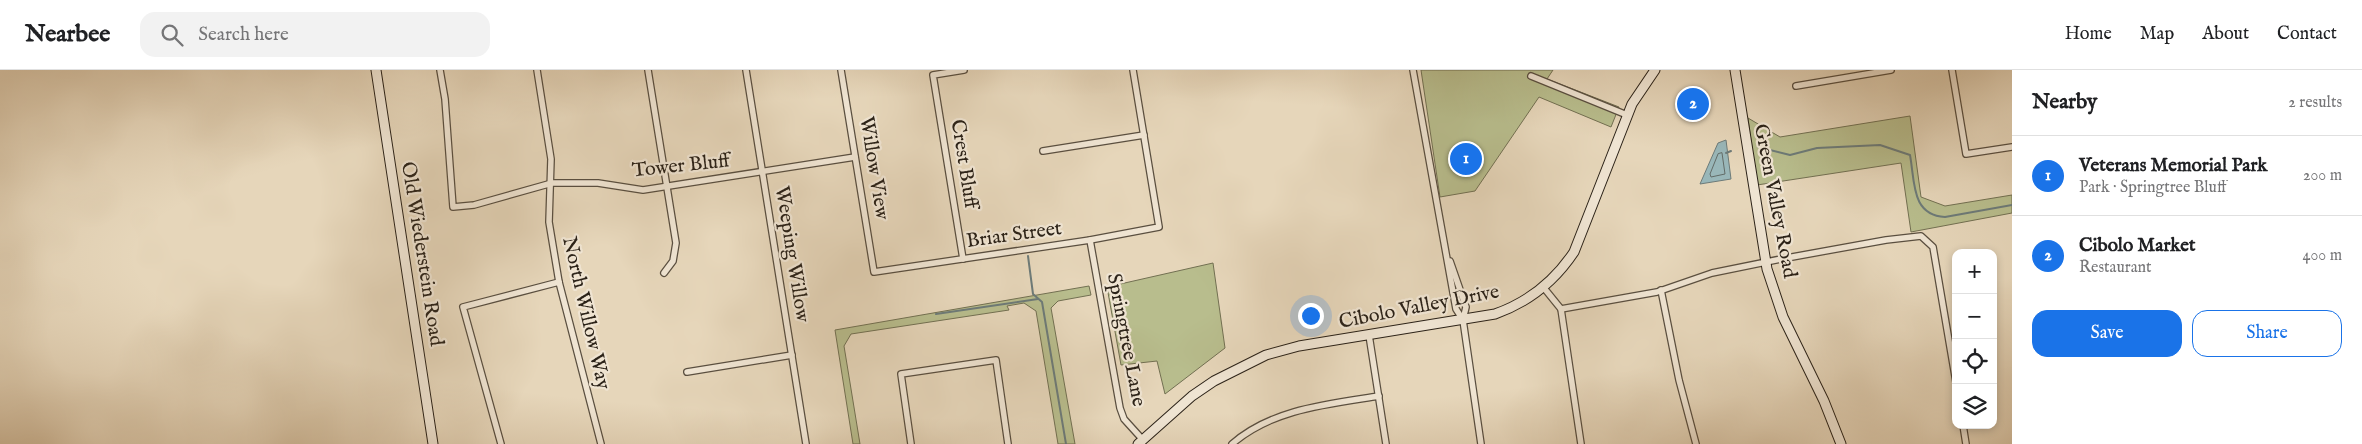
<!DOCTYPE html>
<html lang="en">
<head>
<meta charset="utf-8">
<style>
  body { margin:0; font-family:"IM FELL English",serif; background:#f2f2f2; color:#202124 }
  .controls { position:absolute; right:15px; bottom:15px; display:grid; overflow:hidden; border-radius:10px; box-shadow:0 2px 8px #0003 }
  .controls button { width:45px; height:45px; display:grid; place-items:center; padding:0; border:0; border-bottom:1px solid #e0e0e0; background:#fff; color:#202124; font:25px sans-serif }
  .you { position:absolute; left:1310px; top:245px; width:18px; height:18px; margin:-12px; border:4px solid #fff; border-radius:50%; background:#1a73e8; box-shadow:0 0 0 8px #1a73e833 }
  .badge { display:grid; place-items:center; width:32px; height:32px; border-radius:50%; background:#1a73e8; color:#fff; font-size:16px; font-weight:700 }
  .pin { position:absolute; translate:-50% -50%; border:2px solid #fff; box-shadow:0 1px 5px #0006 }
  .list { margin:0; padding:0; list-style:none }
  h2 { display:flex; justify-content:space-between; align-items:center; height:65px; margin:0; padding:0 20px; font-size:21px }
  h2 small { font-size:16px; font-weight:400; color:#757577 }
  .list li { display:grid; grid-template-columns:32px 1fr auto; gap:15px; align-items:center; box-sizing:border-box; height:80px; padding:0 20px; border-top:1px solid #e0e0e0 }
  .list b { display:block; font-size:19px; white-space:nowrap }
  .list p { margin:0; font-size:16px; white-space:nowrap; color:#757577 }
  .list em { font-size:16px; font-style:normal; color:#757577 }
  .actions { display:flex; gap:10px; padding:15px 20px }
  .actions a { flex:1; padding:11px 0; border:1px solid #1a73e8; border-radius:15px; text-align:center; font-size:18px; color:#1a73e8 }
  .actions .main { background:#1a73e8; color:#fff }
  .icon { flex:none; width:28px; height:28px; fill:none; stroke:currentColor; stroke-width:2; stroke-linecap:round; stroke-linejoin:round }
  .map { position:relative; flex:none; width:2012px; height:374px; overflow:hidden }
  header { display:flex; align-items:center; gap:30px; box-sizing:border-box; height:70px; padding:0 25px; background:#fff; border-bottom:1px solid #e0e0e0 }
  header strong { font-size:24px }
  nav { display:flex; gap:28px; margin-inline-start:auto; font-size:18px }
  .search { width:350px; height:45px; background:#f2f2f2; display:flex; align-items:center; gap:12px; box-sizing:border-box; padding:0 18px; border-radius:15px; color:#757577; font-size:19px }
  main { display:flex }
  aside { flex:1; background:#fff }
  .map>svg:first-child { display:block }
  .green { fill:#b8bd8d; stroke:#727052 }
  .water { fill:#99b7b9; stroke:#6d7b79 }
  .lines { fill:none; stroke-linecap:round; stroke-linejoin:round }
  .shore { stroke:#626c68; stroke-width:1 }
  .stream { stroke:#6d7b79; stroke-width:2 }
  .street-casing { stroke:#5a4f40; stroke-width:8 }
  .secondary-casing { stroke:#2b2218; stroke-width:11 }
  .street { stroke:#efe4d2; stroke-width:5.5 }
  .secondary { stroke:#efe4d2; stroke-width:9 }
  .labels { text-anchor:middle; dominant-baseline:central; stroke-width:4.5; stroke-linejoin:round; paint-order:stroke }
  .street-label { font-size:20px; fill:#2b2218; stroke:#efe4d2 }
</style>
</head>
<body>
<header>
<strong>Nearbee</strong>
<div class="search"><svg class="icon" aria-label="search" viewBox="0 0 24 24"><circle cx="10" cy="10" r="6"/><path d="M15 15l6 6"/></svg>Search here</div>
<nav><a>Home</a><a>Map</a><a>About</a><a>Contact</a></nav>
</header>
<main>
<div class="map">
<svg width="2012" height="374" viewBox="0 0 2012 374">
  <rect width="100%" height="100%" fill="#e6d6ba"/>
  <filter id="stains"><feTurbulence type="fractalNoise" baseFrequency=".004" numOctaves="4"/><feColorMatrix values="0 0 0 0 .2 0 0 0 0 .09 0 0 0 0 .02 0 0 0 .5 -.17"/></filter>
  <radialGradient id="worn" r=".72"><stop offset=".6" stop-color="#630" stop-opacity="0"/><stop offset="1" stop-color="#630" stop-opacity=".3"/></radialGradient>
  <g class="green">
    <polygon points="1421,0 1553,0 1547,9 1619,37 1611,57 1539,27 1475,121 1440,127"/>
    <polygon points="1910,46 1921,127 1945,136 2012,125 2012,143 1911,162 1901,93 1757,115 1748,48 1780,67"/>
    <polygon points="1213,193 1225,278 1165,324 1157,291 1121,295 1107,217"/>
    <polygon points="1089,216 1091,225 1058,231 1051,238 1075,374 1058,374 1036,241 1024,233 1007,236 1009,240 851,264 844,276 860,374 853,374 835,260"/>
  </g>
  <polygon class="water" points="1726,70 1731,109 1700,114 1718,73"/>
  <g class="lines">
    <polygon class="shore" points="1722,83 1725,104 1711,107 1710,104 1718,84"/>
    <g class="stream">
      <path d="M1758,77l32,8 27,-7 63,-3 30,10c5,27 1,60 35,62l67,-12"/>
      <polyline points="1726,83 1731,81"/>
      <polyline points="1028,186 1033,224 1042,232 1066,374"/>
      <polyline points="936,244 1038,229"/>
    </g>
    <defs>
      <g id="street">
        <polyline points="440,0 445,29 453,137 474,135 552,113 598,113 643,120 855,87"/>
        <polyline points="537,0 551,89 549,152 559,212 601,374"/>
        <polyline points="648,0 676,173 673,191 664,203"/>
        <polyline points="746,0 806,374"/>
        <polyline points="841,0 874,202 1090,170 1159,157 1133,0"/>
        <polyline points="1413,0 1456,239 1463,250"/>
        <polyline points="1952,0 1966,84 2012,77"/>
        <polyline points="1531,6 1627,45"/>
        <polyline points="1796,16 1891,0"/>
        <polyline points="1043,81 1144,65"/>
        <polyline points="1090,170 1120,338 1124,349 1143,370"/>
        <polyline points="963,189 933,5 964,0"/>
        <polyline points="1450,191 1466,237 1463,250 1481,374"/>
        <polyline points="1544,218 1561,239 1581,374"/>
        <polyline points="1661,220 1679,310 1696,374"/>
        <polyline points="1561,239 1657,222 1712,203 1781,189 1886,170 1921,166 1933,177 1956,312"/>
        <polyline points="1369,265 1386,374"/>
        <polyline points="687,302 792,285"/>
        <polyline points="1963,355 1966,374"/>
        <polyline points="501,374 463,237 559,212"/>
        <polyline points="911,374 901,304 996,290 1008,374"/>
        <path d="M1232,374c40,-35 96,-40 147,-48"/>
      </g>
      <g id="secondary">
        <polyline points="376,0 433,374"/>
        <polyline points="1735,0 1767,199 1783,247 1824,331 1841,374"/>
        <path d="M1138,374l54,-48 22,-15 52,-26 33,-9 196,-32c34,-12 59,-32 79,-62l58,-148 23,-34"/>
      </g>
    </defs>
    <use href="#street" class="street-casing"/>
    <use href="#secondary" class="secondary-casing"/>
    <use href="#street" class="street"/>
    <use href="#secondary" class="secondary"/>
  </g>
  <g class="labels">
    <g class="street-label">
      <text transform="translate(964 94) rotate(81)">Crest Bluff</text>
      <text transform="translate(681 96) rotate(-6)">Tower Bluff</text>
      <text transform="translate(874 98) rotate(81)">Willow View</text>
      <text transform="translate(1775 131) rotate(79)">Green Valley Road</text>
      <text transform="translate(1014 165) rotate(-8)">Briar Street</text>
      <text transform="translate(422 184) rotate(81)">Old Wiederstein Road</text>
      <text transform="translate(792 184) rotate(81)">Weeping Willow</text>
      <text transform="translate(1419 237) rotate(-11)">Cibolo Valley Drive</text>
      <text transform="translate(586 243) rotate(77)">North Willow Way</text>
      <text transform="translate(1126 270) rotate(79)">Springtree Lane</text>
    </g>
  </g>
  <rect width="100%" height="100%" filter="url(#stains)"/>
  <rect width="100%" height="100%" fill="url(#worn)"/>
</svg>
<div class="controls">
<button>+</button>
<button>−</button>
<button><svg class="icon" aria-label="locate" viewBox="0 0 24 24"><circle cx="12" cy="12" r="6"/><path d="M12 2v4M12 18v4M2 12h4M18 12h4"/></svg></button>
<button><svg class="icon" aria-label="layers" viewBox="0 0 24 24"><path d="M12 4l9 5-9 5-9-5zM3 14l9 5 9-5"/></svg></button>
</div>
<div class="you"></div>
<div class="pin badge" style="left:1466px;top:89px">1</div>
<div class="pin badge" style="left:1693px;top:34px">2</div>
</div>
<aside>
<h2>Nearby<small>2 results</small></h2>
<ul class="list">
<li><span class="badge">1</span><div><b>Veterans Memorial Park</b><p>Park · Springtree Bluff</p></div><em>200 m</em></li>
<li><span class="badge">2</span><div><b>Cibolo Market</b><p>Restaurant</p></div><em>400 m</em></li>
</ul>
<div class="actions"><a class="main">Save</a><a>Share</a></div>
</aside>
</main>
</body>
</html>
